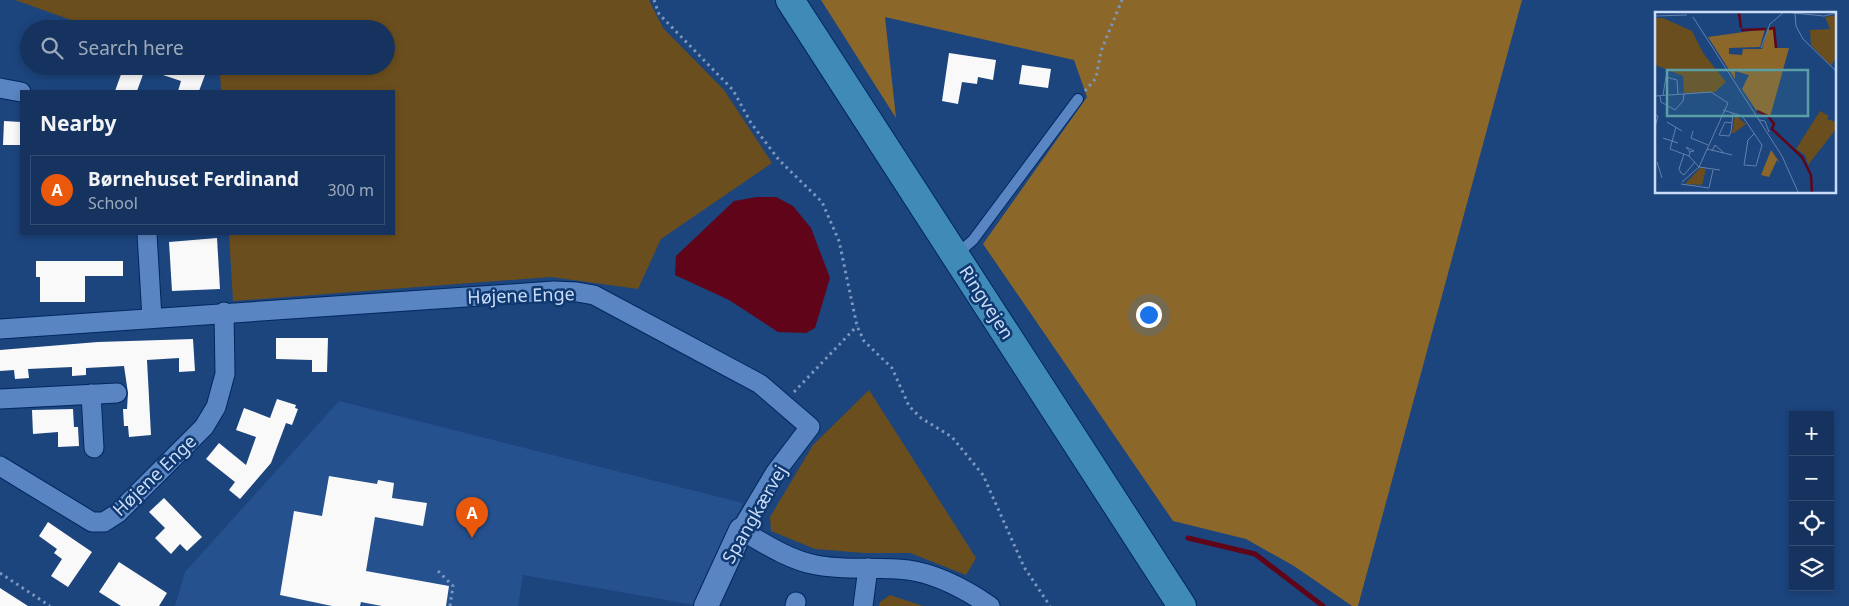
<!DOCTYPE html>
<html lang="en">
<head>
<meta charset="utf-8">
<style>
  body { margin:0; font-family:"Noto Sans",sans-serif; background:#1e3b64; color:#f1f3f6 }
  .controls { position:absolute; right:15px; bottom:15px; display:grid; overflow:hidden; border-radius:0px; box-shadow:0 2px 8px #0003 }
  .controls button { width:45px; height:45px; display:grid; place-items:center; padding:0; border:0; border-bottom:1px solid #344e73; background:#15335e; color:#f1f3f6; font:25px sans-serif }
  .you { position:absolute; left:1148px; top:314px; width:18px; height:18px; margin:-12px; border:4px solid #fff; border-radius:50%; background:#1a73e8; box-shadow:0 0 0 8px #1a73e833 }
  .badge { display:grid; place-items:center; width:32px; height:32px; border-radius:50%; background:#ea580c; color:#fff; font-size:16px; font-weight:700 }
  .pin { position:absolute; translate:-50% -41px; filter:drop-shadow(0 1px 2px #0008) }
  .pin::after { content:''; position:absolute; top:26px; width:18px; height:15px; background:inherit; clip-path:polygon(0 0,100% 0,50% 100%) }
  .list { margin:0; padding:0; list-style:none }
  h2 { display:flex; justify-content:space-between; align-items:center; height:65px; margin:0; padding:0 20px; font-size:21px }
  h2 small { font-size:16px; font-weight:400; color:#9daabc }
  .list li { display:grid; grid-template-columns:32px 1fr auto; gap:15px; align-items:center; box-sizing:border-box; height:70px; margin:0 10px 10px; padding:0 10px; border:1px solid #344e73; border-radius:0px }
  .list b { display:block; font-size:19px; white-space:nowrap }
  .list p { margin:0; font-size:16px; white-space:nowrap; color:#9daabc }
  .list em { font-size:16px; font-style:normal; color:#9daabc }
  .icon { flex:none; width:28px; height:28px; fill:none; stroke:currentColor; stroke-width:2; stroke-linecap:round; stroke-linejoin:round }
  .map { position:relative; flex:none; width:1849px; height:606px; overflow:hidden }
  .search { position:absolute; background:#15335e; box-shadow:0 2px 8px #0003; left:20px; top:20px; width:375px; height:55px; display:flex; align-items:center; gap:12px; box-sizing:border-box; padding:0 18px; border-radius:28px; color:#9daabc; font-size:19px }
  .panel { position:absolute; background:#15335e; box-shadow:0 2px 8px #0003; left:20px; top:90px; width:375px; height:145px; border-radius:0px }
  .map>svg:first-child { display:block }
  .built { fill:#25518e }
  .green { fill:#6b4e1d }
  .forest { fill:#8c672a }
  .water { fill:#600419 }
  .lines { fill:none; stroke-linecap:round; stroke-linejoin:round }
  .stream { stroke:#600419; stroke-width:5 }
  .building { fill:#f9f9f9 }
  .service-casing { stroke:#00285f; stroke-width:12 }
  .minor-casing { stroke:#00285f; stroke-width:21 }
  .tertiary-casing { stroke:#00285f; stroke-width:26 }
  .secondary-casing { stroke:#00285f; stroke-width:30 }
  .path { stroke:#7b97c0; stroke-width:3; stroke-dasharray:2.5 4; stroke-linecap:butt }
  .service { stroke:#5a85c3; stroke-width:10 }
  .minor { stroke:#5a85c3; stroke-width:19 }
  .tertiary { stroke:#5a85c3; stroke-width:24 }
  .secondary { stroke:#3f8ab7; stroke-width:28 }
  .labels { text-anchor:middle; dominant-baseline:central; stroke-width:5; stroke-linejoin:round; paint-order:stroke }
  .street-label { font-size:18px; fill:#caddf8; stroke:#103971 }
  .inset-river { fill:none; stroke:#600419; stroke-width:2.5 }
  .inset-road { fill:none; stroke:#6281ae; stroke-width:1 }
  .view { fill:#5a9fa5; fill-opacity:0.15; stroke:#5a9fa5; stroke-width:2.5 }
  .inset-edge { fill:none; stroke:#caddf8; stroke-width:2.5 }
</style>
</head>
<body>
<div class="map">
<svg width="1849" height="606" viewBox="0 0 1849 606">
  <rect width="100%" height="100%" fill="#1c447d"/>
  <polygon class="built" points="339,401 743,503 695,605 523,575 518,606 175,606 185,572"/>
  <g class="green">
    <polygon points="15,0 649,0 663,28 724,90 772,163 661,239 638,289 551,277 233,301 229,234 394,234 394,91 221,91 220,73 202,66 386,66 386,29 96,29"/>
    <polygon points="869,390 976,558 966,575 910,553 864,553 815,549 771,531 770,517 813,445"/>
    <polygon points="890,595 923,606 879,606 880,602"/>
  </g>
  <polygon class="forest" points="821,0 1522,0 1358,606 1352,606 1294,566 1246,539 1173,521 983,244 1087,97 1074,60 885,17 896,118"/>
  <polygon class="water" points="757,197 776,197 793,206 811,228 830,278 815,328 806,333 778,332 729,300 675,275 676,256 734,201"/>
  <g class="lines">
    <polyline class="stream" points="1188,538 1255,554 1323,606"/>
  </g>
  <g class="building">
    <polygon points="949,53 996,60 993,80 978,77 977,84 962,82 958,104 942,101"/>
    <polygon points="1022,65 1051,69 1048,88 1019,84"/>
    <polygon points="124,66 181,66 205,75 199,91 178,91 181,81 145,69 137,91 115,91"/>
    <polygon points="4,121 21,122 21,145 3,145"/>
    <polygon points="217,238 220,289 172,291 169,242"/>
    <polygon points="36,261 123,261 123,276 85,276 85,302 40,302 40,277 36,277"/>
    <polygon points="276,338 328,338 327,372 312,372 312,360 276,359"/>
    <polygon points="193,339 195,371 179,372 179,358 147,360 151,435 129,437 128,426 124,426 123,409 127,409 128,393 124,366 86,368 86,375 72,376 72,367 28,369 29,378 15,379 14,370 0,371 0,350 98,342"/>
    <polygon points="277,399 296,405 295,408 298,409 292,425 286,423 271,463 240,499 229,490 235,482 206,459 219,443 246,465 256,437 236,430 244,408 270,418"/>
    <polygon points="73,409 74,427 78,427 79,446 58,447 58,432 33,434 32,410"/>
    <polygon points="329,476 377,484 378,480 394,483 392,498 427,503 423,526 375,517 366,571 449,586 446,606 382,606 361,602 360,606 332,606 280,595 294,511 322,516"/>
    <polygon points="164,498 202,537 187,551 180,544 171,554 155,538 165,528 149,512"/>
    <polygon points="48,522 92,552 68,587 51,576 62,559 54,553 57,549 39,536"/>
    <polygon points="119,562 167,593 159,606 121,606 99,592"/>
    <polygon points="0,588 28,606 0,606"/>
  </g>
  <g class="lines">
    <defs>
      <polyline id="service" points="956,255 973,240 1078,99"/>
      <g id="minor">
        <polyline points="0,88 21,92"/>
        <polyline points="147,234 152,318"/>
        <path d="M0,329l554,-38 23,1 17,3 166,89 50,43 -35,46 -34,57c24,14 48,30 75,35 30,6 62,1 92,5 30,4 57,19 82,36"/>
        <polyline points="91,394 94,448"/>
        <polyline points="0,399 117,393"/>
        <polyline points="0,466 92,522 104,522 118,513 204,427 216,407 225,374 224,312"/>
        <polyline points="795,606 796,602"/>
        <polyline points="863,606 868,568"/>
      </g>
      <polyline id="tertiary" points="706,606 741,530"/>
      <polyline id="secondary" points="790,0 1182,606"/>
    </defs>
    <use href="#service" class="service-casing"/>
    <use href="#minor" class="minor-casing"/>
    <use href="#tertiary" class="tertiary-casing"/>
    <use href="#secondary" class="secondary-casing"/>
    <g class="path">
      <polyline points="654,0 659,14 733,90 751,123 779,160 822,202 839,241 857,326 864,341 892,368 909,406 921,418 952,437 983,475 1024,567 1050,606"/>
      <polyline points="1085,91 1096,78 1101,51 1122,0"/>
      <polyline points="794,392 857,326"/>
      <polyline points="438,571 453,586 450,606"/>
      <polyline points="0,573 50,606"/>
    </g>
    <use href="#service" class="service"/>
    <use href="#minor" class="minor"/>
    <use href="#tertiary" class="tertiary"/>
    <use href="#secondary" class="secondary"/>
  </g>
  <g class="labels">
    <g class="street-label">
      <text transform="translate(521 295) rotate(-2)">Højene Enge</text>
      <text transform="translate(987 302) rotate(57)">Ringvejen</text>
      <text transform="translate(154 475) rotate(-44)">Højene Enge</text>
      <text transform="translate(754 514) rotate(-60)">Spangkærvej</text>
    </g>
  </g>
  <g transform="translate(1655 12)">
    <rect width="181" height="181" fill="#1c447d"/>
    <path d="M181,3v42l-5,9 -20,-21 -1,-15 20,-1 -5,-12zM0,6h8l29,13 11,22 23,29 -11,10 -31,1 -1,-17 -28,-11zM165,99l9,5 -2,3 9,3v7l-28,36 -3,-10 -9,-6zM80,103l11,9 -12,9h-2zM45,156l6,1 -4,16 -17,-1z" fill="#6b4e1d"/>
    <path d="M118,16l3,20h13l-19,69 -14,-7 -14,-21 7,-14 -14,-4v8l-27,-42 57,-8 -5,18 -31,1v6l13,1 1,-6h19l6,-20zM116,138l9,13 -3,-3 -8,17 -8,-2z" fill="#8c672a"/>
    <path class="inset-river" d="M84,1l2,15M114,17l5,-1 2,20M86,18l25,-1M102,99l11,5 6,8 -2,5 30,28 9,18 1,19"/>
    <path class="inset-road" d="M129,0l40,4 13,-3M140,1l1,13 7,13 34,33M0,4l32,-1M38,5l89,139 17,38M106,36l9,-24 14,-12M8,83l3,-18 11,3 1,14M0,84l56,-4 17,11 -29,64 -17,15M5,84l1,6 14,8 8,-9 1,-7M68,98l19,6 3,4 17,25 -6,21 -12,-1 4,-25 6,-6M0,102l3,2 -3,11M104,108l6,1 4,11M12,110l15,9M77,111l-7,-1 -6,13 10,1 2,-4 1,-9 1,-10M21,115l-6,22 19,7 10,11 21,3M38,119l-2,7 17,7M8,126l15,5M52,137l25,6M57,139l3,-6 9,8M29,142l-5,15 2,4 3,2 11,-13M34,144l1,-4 -4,-5 8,4 -4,1M2,150l5,16M26,172l28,4 4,-18"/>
    <path class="view" d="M12,58h141v46h-141z"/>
    <rect width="181" height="181" class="inset-edge"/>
  </g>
</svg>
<div class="controls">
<button>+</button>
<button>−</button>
<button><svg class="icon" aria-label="locate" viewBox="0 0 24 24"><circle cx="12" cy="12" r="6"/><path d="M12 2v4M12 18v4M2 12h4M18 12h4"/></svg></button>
<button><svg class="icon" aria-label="layers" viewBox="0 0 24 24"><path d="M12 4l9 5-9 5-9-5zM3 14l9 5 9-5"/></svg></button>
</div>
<div class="you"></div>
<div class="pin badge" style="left:472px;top:538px">A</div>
<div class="search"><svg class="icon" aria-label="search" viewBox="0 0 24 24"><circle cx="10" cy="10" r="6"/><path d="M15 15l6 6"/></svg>Search here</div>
<section class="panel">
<h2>Nearby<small></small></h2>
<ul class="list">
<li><span class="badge">A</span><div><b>Børnehuset Ferdinand</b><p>School</p></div><em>300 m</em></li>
</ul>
</section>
</div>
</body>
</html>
